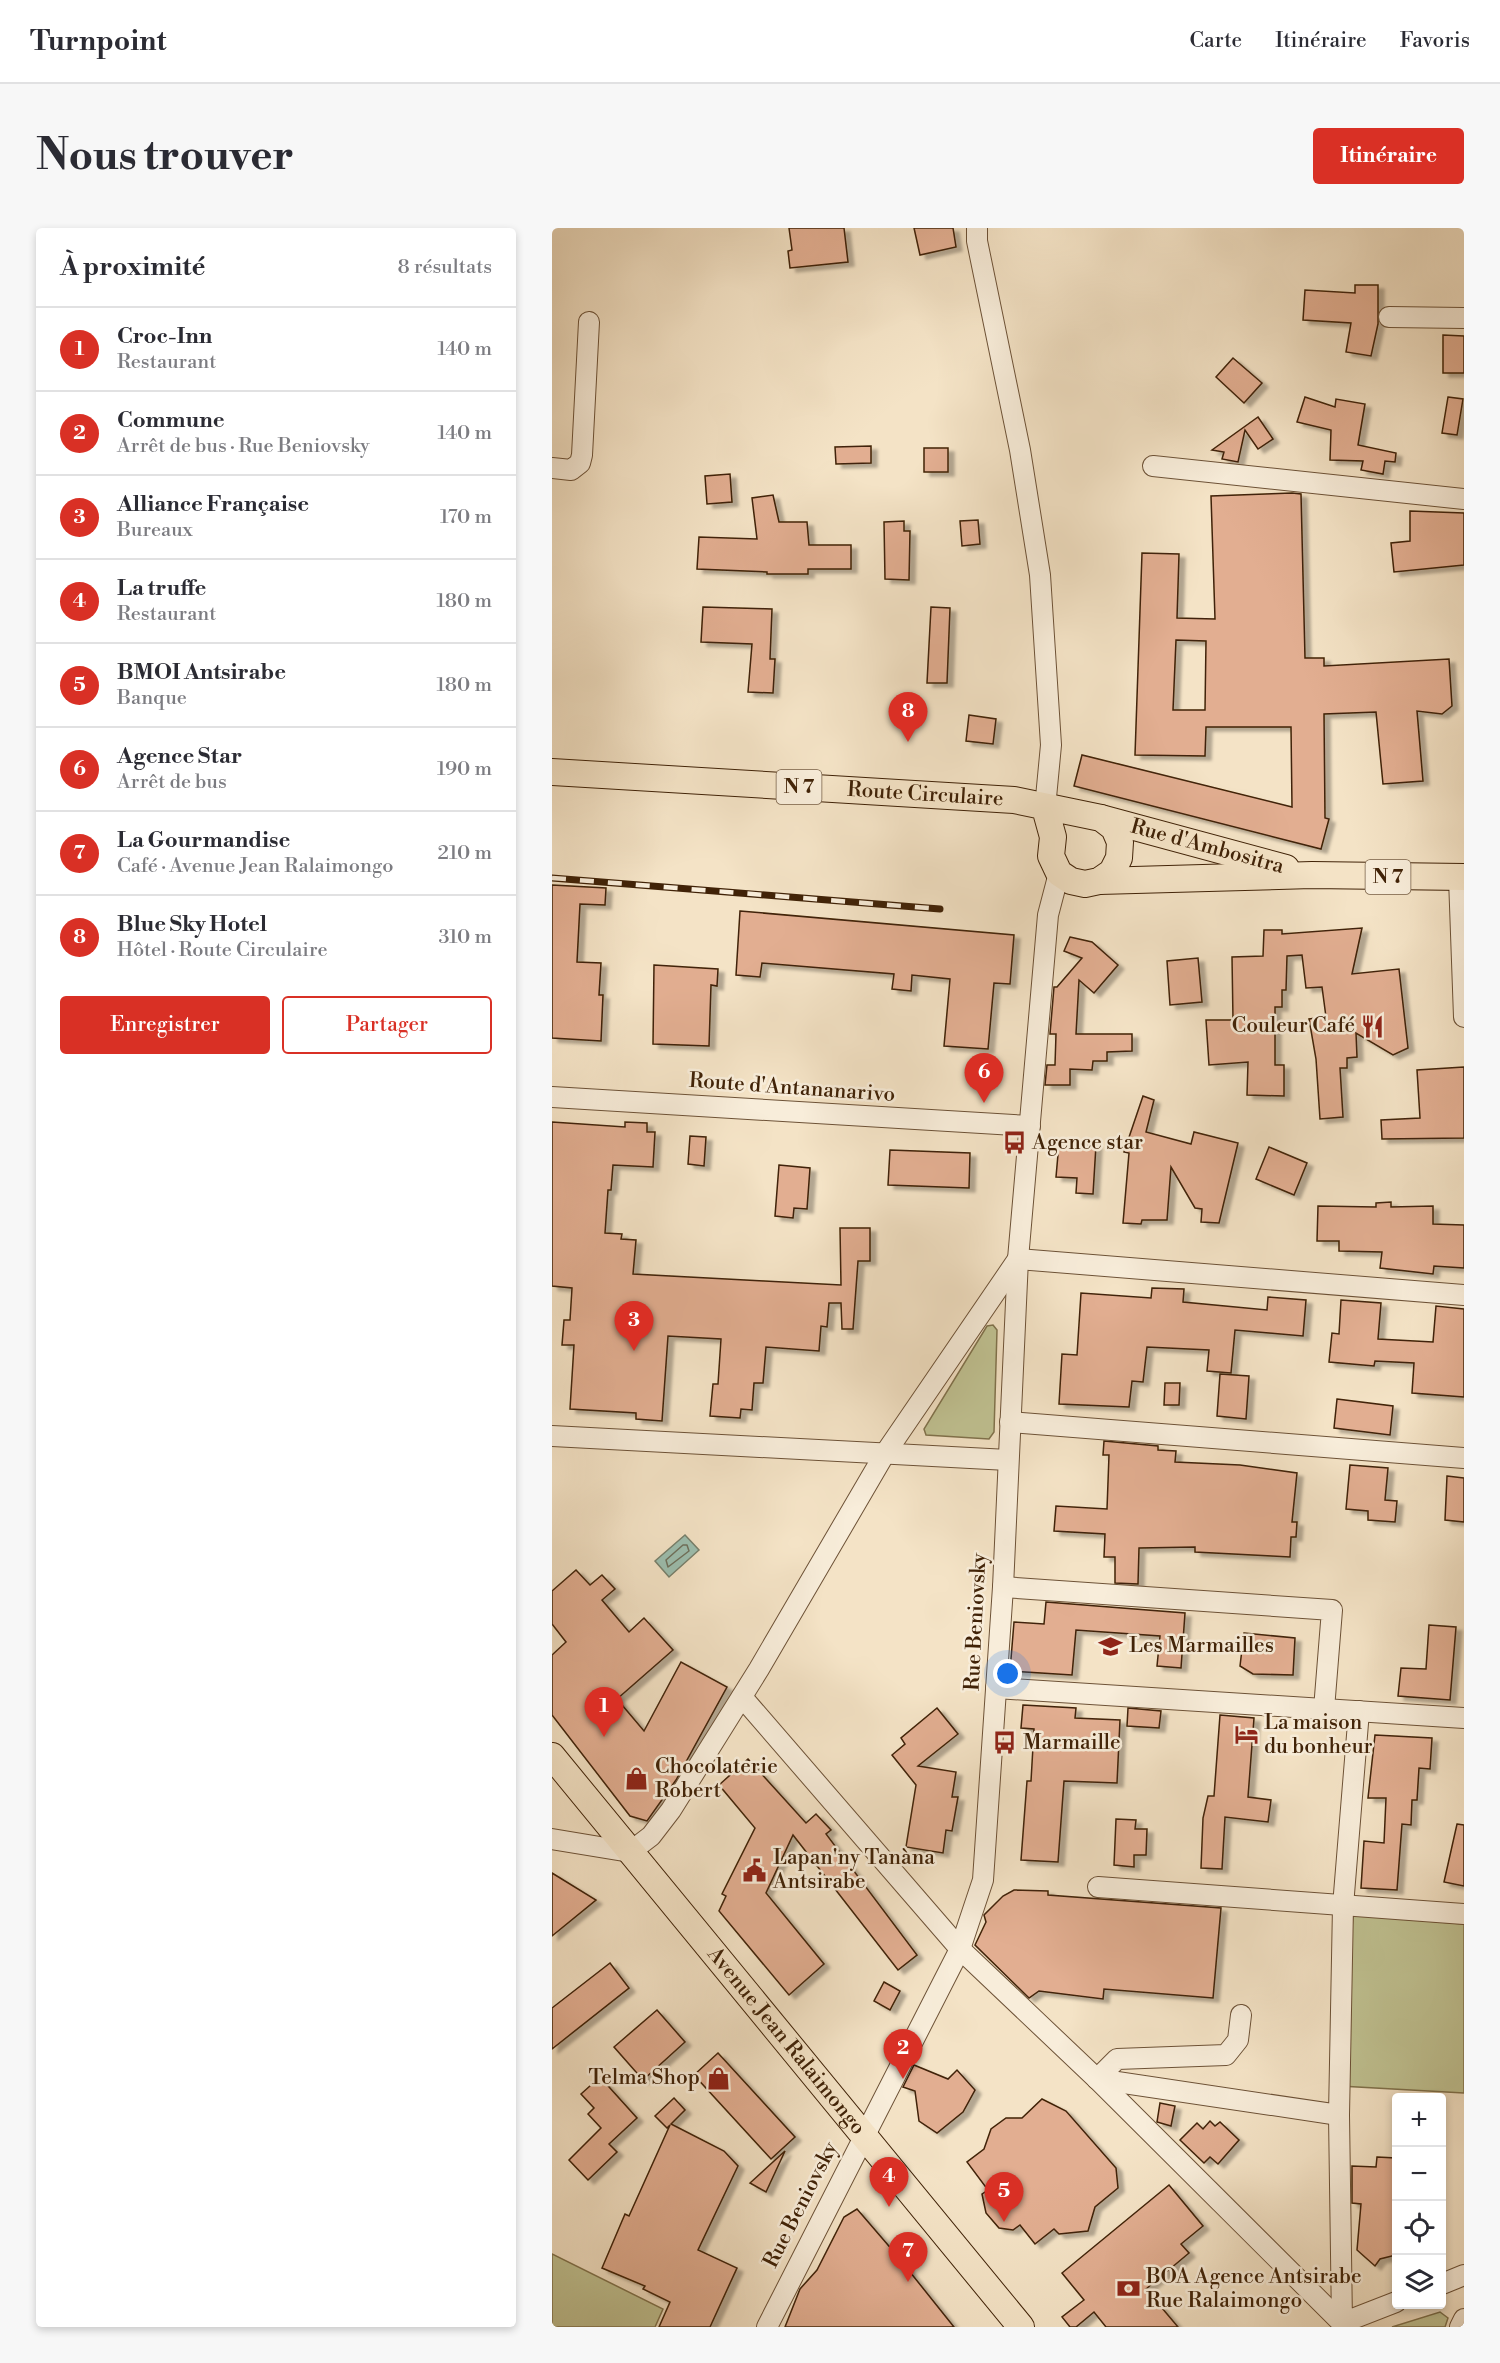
<!DOCTYPE html>
<html lang="fr">
<head>
<meta charset="utf-8">
<style>
  body { margin:0; font-family:"Libre Bodoni",serif; background:#f7f7f7; color:#2b2b33 }
  .controls { position:absolute; right:18px; bottom:18px; display:grid; overflow:hidden; border-radius:6px; box-shadow:0 3px 9px #0003 }
  .controls button { width:54px; height:54px; display:grid; place-items:center; padding:0; border:0; border-bottom:2px solid #e1e1e2; background:#fff; color:#2b2b33; font:30px sans-serif }
  .you { position:absolute; left:456px; top:1446px; width:21px; height:21px; margin:-15px; border:4px solid #fff; border-radius:50%; background:#1a73e8; box-shadow:0 0 0 9px #1a73e833 }
  .badge { display:grid; place-items:center; width:39px; height:39px; border-radius:50%; background:#d93025; color:#fff; font-size:20px; font-weight:700 }
  .pin { position:absolute; translate:-50% -50px; filter:drop-shadow(0 2px 3px #0008) }
  .pin::after { content:''; position:absolute; top:32px; width:21px; height:18px; background:inherit; clip-path:polygon(0 0,100% 0,50% 100%) }
  .list { margin:0; padding:0; list-style:none }
  h2 { display:flex; justify-content:space-between; align-items:center; height:78px; margin:0; padding:0 24px; font-size:26px }
  h2 small { font-size:20px; font-weight:400; color:#7c7c81 }
  .list li { display:grid; grid-template-columns:39px 1fr auto; gap:18px; align-items:center; box-sizing:border-box; height:84px; padding:0 24px; border-top:2px solid #e1e1e2 }
  .list b { display:block; font-size:22px; white-space:nowrap }
  .list p { margin:0; font-size:20px; white-space:nowrap; color:#7c7c81 }
  .list em { font-size:20px; font-style:normal; color:#7c7c81 }
  .actions { display:flex; gap:12px; padding:18px 24px }
  .actions a { flex:1; padding:14px 0; border:2px solid #d93025; border-radius:6px; text-align:center; font-size:21px; color:#d93025 }
  .actions .main { background:#d93025; color:#fff }
  .icon { flex:none; width:33px; height:33px; fill:none; stroke:currentColor; stroke-width:2; stroke-linecap:round; stroke-linejoin:round }
  .map { position:relative; flex:none; width:912px; height:2099px; overflow:hidden; border-radius:6px }
  header { display:flex; align-items:center; gap:36px; box-sizing:border-box; height:84px; padding:0 30px; background:#fff; border-bottom:2px solid #e1e1e2 }
  header strong { font-size:28px }
  nav { display:flex; gap:33px; margin-inline-start:auto; font-size:21px }
  .intro { display:flex; align-items:center; justify-content:space-between; box-sizing:border-box; height:144px; padding:0 36px }
  h1 { margin:0; font-size:42px }
  .button { padding:15px 27px; border-radius:6px; background:#d93025; color:#fff; font-size:21px; font-weight:700 }
  main { display:flex; gap:36px; padding:0 36px }
  aside { flex:1; background:#fff; border-radius:6px; box-shadow:0 3px 9px #0003 }
  .map>svg:first-child { display:block }
  .green { fill:#c0c292; stroke:#80724c; stroke-width:1.5 }
  .water { fill:#9cbfb0; stroke:#77806c; stroke-width:1.5 }
  .lines { fill:none; stroke-linecap:round; stroke-linejoin:round }
  .shore { stroke:#6e705c; stroke-width:1.5 }
  .building { fill:#e2ae91; stroke:#402207; stroke-width:1.5; fill-rule:evenodd; filter:url(#shadow) }
  .minor-casing { stroke:#6d5237; stroke-width:22 }
  .major-casing { stroke:#402207; stroke-width:28 }
  .minor { stroke:#f8edda; stroke-width:20 }
  .major { stroke:#f4e3c6; stroke-width:26 }
  .rail-casing { stroke:#402207; stroke-width:7 }
  .rail { stroke:#f8edda; stroke-width:4.5; stroke-dasharray:14; stroke-linecap:butt }
  .labels { text-anchor:middle; dominant-baseline:central; stroke-width:5; stroke-linejoin:round; paint-order:stroke }
  .shield { fill:#f8edda; stroke:#775f46; stroke-width:1.5 }
  .shield-label { font-size:20px; font-weight:bold; fill:#402207 }
  .street-label { font-size:21px; fill:#402207; stroke:#f8edda }
  .poi-label { font-size:21px; fill:#402207; stroke:#f8edda; text-anchor:start }
</style>
</head>
<body>
<header>
<strong>Turnpoint</strong>
<nav><a>Carte</a><a>Itinéraire</a><a>Favoris</a></nav>
</header>
<div class="intro"><h1>Nous trouver</h1><a class="button">Itinéraire</a></div>
<main>
<aside>
<h2>À proximité<small>8 résultats</small></h2>
<ul class="list">
<li><span class="badge">1</span><div><b>Croc-Inn</b><p>Restaurant</p></div><em>140 m</em></li>
<li><span class="badge">2</span><div><b>Commune</b><p>Arrêt de bus · Rue Beniovsky</p></div><em>140 m</em></li>
<li><span class="badge">3</span><div><b>Alliance Française</b><p>Bureaux</p></div><em>170 m</em></li>
<li><span class="badge">4</span><div><b>La truffe</b><p>Restaurant</p></div><em>180 m</em></li>
<li><span class="badge">5</span><div><b>BMOI Antsirabe</b><p>Banque</p></div><em>180 m</em></li>
<li><span class="badge">6</span><div><b>Agence Star</b><p>Arrêt de bus</p></div><em>190 m</em></li>
<li><span class="badge">7</span><div><b>La Gourmandise</b><p>Café · Avenue Jean Ralaimongo</p></div><em>210 m</em></li>
<li><span class="badge">8</span><div><b>Blue Sky Hotel</b><p>Hôtel · Route Circulaire</p></div><em>310 m</em></li>
</ul>
<div class="actions"><a class="main">Enregistrer</a><a>Partager</a></div>
</aside>
<div class="map">
<svg width="912" height="2099" viewBox="0 0 912 2099">
  <defs>
    <filter id="shadow"><feDropShadow dx="6" dy="4" stdDeviation="1.5" flood-color="#0004"/></filter>
  </defs>
  <rect width="100%" height="100%" fill="#f4e3c6"/>
  <filter id="stains"><feTurbulence type="fractalNoise" baseFrequency=".00333" numOctaves="4"/><feColorMatrix values="0 0 0 0 .2 0 0 0 0 .09 0 0 0 0 .02 0 0 0 .5 -.17"/></filter>
  <radialGradient id="worn" r=".72"><stop offset=".6" stop-color="#630" stop-opacity="0"/><stop offset="1" stop-color="#630" stop-opacity=".3"/></radialGradient>
  <g class="green">
    <polygon points="441,1097 445,1102 442,1204 437,1211 374,1207 372,1201 435,1098"/>
    <polygon points="801,1687 912,1696 912,1865 788,1858"/>
    <polygon points="0,2026 111,2081 103,2099 0,2099"/>
    <polygon points="888,2084 896,2090 893,2099 840,2099"/>
  </g>
  <polygon class="water" points="133,1307 147,1322 117,1349 103,1333"/>
  <g class="lines">
    <polygon class="shore" points="131,1317 135,1317 137,1323 116,1339 114,1332"/>
  </g>
  <g class="building">
    <polygon points="237,0 292,0 296,34 238,40 236,23 240,22"/>
    <polygon points="362,0 401,0 404,19 368,27"/>
    <polygon points="803,57 826,57 826,96 819,128 794,124 799,95 751,92 753,62 803,65"/>
    <polygon points="891,107 912,108 912,145 891,145"/>
    <polygon points="681,130 710,155 692,175 664,149"/>
    <polygon points="753,169 783,179 784,171 813,176 806,217 844,225 843,234 833,233 831,246 809,242 811,233 778,232 779,202 745,194"/>
    <polygon points="896,169 911,171 905,207 890,205"/>
    <polygon points="706,189 721,211 706,221 693,202 686,234 670,231 672,224 660,222"/>
    <polygon points="319,218 319,235 284,236 283,219"/>
    <rect x="372" y="220" width="24" height="24"/>
    <polygon points="178,246 180,274 155,276 153,248"/>
    <path d="M740,265l9,1 4,164h19v8l125,-7 3,47 -10,8 -25,-3 6,70 -40,3 -7,-72 -52,2 1,104 4,1 -8,30 -247,-63 8,-31 210,52 -1,-80h-85l-1,29 -70,-1 7,-202 37,1 -2,64 38,1 -4,-123zM624,412l30,1 -1,69h-32z"/>
    <polygon points="221,267 227,294 255,294 257,317 299,317 299,341 256,341 256,346 215,346 215,344 145,341 147,309 205,311 200,270"/>
    <polygon points="858,283 912,285 912,337 842,344 839,315 858,313"/>
    <polygon points="426,292 428,316 410,318 408,293"/>
    <polygon points="352,293 352,303 358,303 357,352 333,351 332,294"/>
    <polygon points="151,379 220,381 218,431 223,431 221,465 196,464 200,416 149,414"/>
    <polygon points="379,379 398,380 395,455 375,455"/>
    <polygon points="417,487 444,491 441,516 414,513"/>
    <polygon points="0,657 54,660 53,677 28,676 25,734 49,735 47,767 51,767 49,813 0,810"/>
    <polygon points="188,683 462,707 458,756 442,755 436,821 392,818 398,751 360,747 359,763 340,761 342,746 210,735 208,749 184,747"/>
    <polygon points="810,700 800,746 847,741 856,820 841,827 804,805 805,829 795,830 795,840 788,840 791,889 768,891 764,831 757,791 774,789 770,759 754,760 750,727 735,728 734,762 730,762 730,779 723,779 723,837 732,837 732,868 695,867 696,834 657,837 654,792 681,792 680,729 711,728 712,702 730,702 730,706"/>
    <polygon points="518,709 540,714 566,737 542,765 527,752 524,806 580,806 580,823 555,824 555,833 541,833 540,842 518,841 518,857 493,857 495,837 503,837 504,806 498,806 502,759 505,759 530,730 512,723"/>
    <polygon points="646,730 650,774 618,777 615,733"/>
    <polygon points="102,737 166,741 165,758 159,757 157,818 101,816"/>
    <polygon points="912,839 912,910 830,911 829,892 868,890 865,842"/>
    <polygon points="591,868 602,872 594,904 639,916 642,904 686,915 667,995 649,994 650,981 643,980 619,939 615,992 590,992 589,996 571,995 577,925 572,924"/>
    <polygon points="0,894 73,899 73,894 95,895 95,904 103,904 101,939 61,937 59,962 56,962 53,1005 70,1006 69,1011 84,1012 81,1046 289,1057 288,1000 318,1000 318,1033 306,1033 301,1101 290,1101 289,1075 277,1075 275,1099 269,1098 267,1123 214,1119 211,1155 202,1155 200,1182 189,1181 188,1190 158,1188 161,1156 166,1156 169,1111 116,1108 110,1193 84,1191 84,1185 18,1181 22,1117 10,1117 12,1092 18,1092 20,1060 0,1058"/>
    <polygon points="138,908 154,909 152,938 136,936"/>
    <polygon points="507,915 544,917 541,966 524,965 525,950 504,949"/>
    <polygon points="717,919 755,935 742,967 704,951"/>
    <polygon points="338,922 418,925 417,960 336,957"/>
    <polygon points="227,937 258,940 255,981 242,980 241,990 223,988"/>
    <polygon points="839,974 839,979 881,978 881,996 912,997 912,1040 882,1038 881,1046 828,1040 830,1024 787,1023 787,1013 765,1013 766,978 824,979 824,975"/>
    <polygon points="600,1060 632,1061 631,1074 715,1082 716,1069 754,1072 751,1108 683,1102 679,1145 655,1143 657,1122 595,1119 591,1154 580,1153 577,1179 507,1176 510,1126 525,1127 529,1065 599,1070"/>
    <polygon points="789,1072 829,1075 826,1111 881,1114 884,1078 912,1081 912,1169 860,1165 862,1135 823,1133 822,1138 777,1134 780,1105 787,1106"/>
    <polygon points="668,1146 697,1148 694,1191 665,1188"/>
    <polygon points="613,1155 628,1155 627,1177 612,1177"/>
    <polygon points="785,1171 841,1178 838,1207 782,1200"/>
    <polygon points="552,1213 606,1218 606,1222 624,1223 623,1234 688,1237 745,1245 740,1294 745,1294 744,1309 739,1309 738,1329 643,1324 643,1319 587,1320 586,1356 563,1355 563,1329 552,1329 553,1306 502,1303 504,1278 555,1281 557,1227 551,1227"/>
    <polygon points="798,1237 836,1240 833,1272 845,1273 843,1294 816,1292 816,1283 794,1281"/>
    <polygon points="895,1248 912,1250 912,1294 893,1292"/>
    <polygon points="24,1342 38,1357 50,1347 63,1361 50,1372 77,1404 92,1390 121,1422 65,1471 92,1503 129,1434 175,1459 124,1552 95,1593 78,1588 0,1487 0,1427 14,1414 0,1396 0,1363"/>
    <polygon points="494,1374 633,1385 629,1440 605,1438 608,1408 524,1402 520,1447 458,1443 462,1394 492,1396"/>
    <polygon points="877,1397 904,1399 898,1472 846,1468 849,1440 874,1441"/>
    <polygon points="692,1405 743,1410 741,1447 701,1446 688,1438"/>
    <polygon points="471,1477 524,1480 523,1490 568,1492 565,1555 512,1553 506,1634 469,1632 475,1553 479,1553 482,1501 469,1500"/>
    <polygon points="385,1480 406,1506 366,1538 404,1544 400,1569 406,1569 400,1603 394,1602 391,1625 354,1619 364,1557 340,1527 353,1516 349,1510"/>
    <polygon points="576,1480 609,1483 607,1500 575,1498"/>
    <polygon points="668,1487 702,1490 696,1569 719,1572 716,1594 673,1589 670,1641 649,1640 651,1590 656,1568 662,1568"/>
    <polygon points="823,1507 880,1510 878,1541 867,1540 865,1572 860,1572 859,1597 850,1596 845,1662 809,1660 812,1613 832,1615 834,1570 816,1570"/>
    <polygon points="196,1531 254,1595 264,1586 279,1602 274,1606 365,1727 346,1742 241,1607 214,1665 272,1736 237,1767 167,1683 174,1668 170,1666 203,1600 167,1557"/>
    <polygon points="564,1591 584,1592 583,1601 595,1601 594,1627 582,1627 582,1639 562,1637"/>
    <polygon points="905,1596 912,1597 912,1658 892,1654"/>
    <polygon points="0,1645 44,1672 0,1708"/>
    <polygon points="462,1662 496,1663 496,1667 669,1680 661,1770 552,1761 551,1771 487,1763 477,1770 423,1717 434,1694 432,1687 451,1668"/>
    <polygon points="58,1735 77,1760 0,1821 0,1780"/>
    <polygon points="332,1754 348,1763 338,1782 322,1773"/>
    <polygon points="105,1782 133,1814 91,1852 62,1819"/>
    <polygon points="166,1825 243,1909 219,1931 142,1847"/>
    <polygon points="362,1837 396,1851 405,1842 423,1862 411,1884 385,1905 367,1893 363,1863 351,1859"/>
    <polygon points="48,1849 85,1890 57,1916 65,1924 36,1952 17,1932 49,1900 36,1886 42,1880 29,1866"/>
    <polygon points="122,1870 133,1882 119,1896 172,1923 186,1938 146,2022 185,2040 158,2099 107,2099 118,2074 91,2061 93,2058 50,2040 73,1986 77,1988 118,1897 115,1900 103,1888"/>
    <polygon points="490,1871 514,1883 564,1940 566,1960 543,1979 536,2003 507,2006 502,2001 483,2016 468,1997 461,2002 447,2000 434,1985 430,1966 436,1962 415,1934 432,1921 439,1901 454,1890 470,1890"/>
    <polygon points="608,1875 623,1878 619,1898 605,1894"/>
    <polygon points="658,1893 663,1898 668,1894 687,1912 666,1936 658,1929 652,1935 628,1912 645,1895 651,1901"/>
    <polygon points="233,1923 214,1964 198,1955"/>
    <polygon points="825,1929 844,1930 844,2027 828,2031 823,2038 805,2022 809,1976 800,1975 800,1938 824,1939"/>
    <polygon points="617,1957 651,1998 629,2016 637,2025 594,2061 626,2099 554,2099 542,2084 524,2099 518,2099 510,2089 532,2072 510,2045"/>
    <polygon points="305,1981 342,2024 402,2099 233,2099 248,2061 265,2042 292,1989"/>
  </g>
  <g class="lines">
    <defs>
      <g id="minor">
        <polyline points="425,0 425,13 468,222 488,347 499,517 493,580"/>
        <polyline points="837,89 912,90"/>
        <polyline points="601,238 912,271"/>
        <polyline points="0,240 19,242 28,235 30,227 37,94"/>
        <polyline points="907,650 912,789"/>
        <polyline points="0,869 478,898"/>
        <polyline points="458,1194 912,1230"/>
        <polyline points="0,1208 456,1232"/>
        <polyline points="451,1359 780,1382 772,1481"/>
        <polyline points="444,1460 912,1490"/>
        <polyline points="190,1469 408,1721 545,1851 794,2099"/>
        <polyline points="807,1483 791,1678 787,1887 790,2095 844,2074"/>
        <polyline points="0,1611 78,1624 99,1608 119,1582 207,1441 332,1227 466,1031 912,1067"/>
        <polyline points="546,1659 912,1686"/>
        <polyline points="545,1851 787,1887"/>
        <polyline points="545,1851 565,1831 674,1827 686,1812 689,1787"/>
        <polyline points="890,2056 912,2047"/>
        <polyline points="215,2099 408,1721 431,1652 451,1359 466,1031 496,687 507,645"/>
        <polyline points="908,2099 912,2091"/>
      </g>
      <g id="major">
        <path id="s1" d="M0,544l462,28 87,18 13,10 6,14 -1,16 -7,14 -13,9 -14,3 -14,-3 -12,-8 -8,-17 2,-19 -8,-29"/>
        <path id="s2" d="M549,590l185,50"/>
        <polyline points="547,653 760,647 912,649"/>
        <path id="s3" d="M0,1528l469,571"/>
      </g>
    </defs>
    <use href="#minor" class="minor-casing"/>
    <use href="#major" class="major-casing"/>
    <use href="#minor" class="minor"/>
    <use href="#major" class="major"/>
    <defs>
      <polyline id="rail" points="0,650 388,681"/>
    </defs>
    <use href="#rail" class="rail-casing"/>
    <use href="#rail" class="rail"/>
  </g>
  <defs>
    <symbol id="restaurant-bare" viewBox="-9 -9 18 18"><path d="M-5-6h1v4h1v-4h1v4h1v-4h1v5L-1.5 .5V6h-2V.5L-5-1ZM5-6V6H3V1.5H1.5Q1.5-4 5-6Z" fill="#8f2418" stroke="#f8edda" stroke-width="2.5" paint-order="stroke"/></symbol>
    <symbol id="bus-bare" viewBox="-9 -9 18 18"><path d="M-5-6H5V4H4V6H2V4H-2V6H-4V4H-5ZM-3.5-4V0h7V-4ZM-3.5 1.2v1.5H-2V1.2ZM2 1.2v1.5H3.5V1.2Z" fill="#8f2418" stroke="#f8edda" stroke-width="2.5" paint-order="stroke"/></symbol>
    <symbol id="school-bare" viewBox="-9 -9 18 18"><path d="M0-5L7-2L0 1L-7-2ZM-4 1L0 2.5L4 1V4Q0 6-4 4Z" fill="#8f2418" stroke="#f8edda" stroke-width="2.5" paint-order="stroke"/></symbol>
    <symbol id="hotel-bare" viewBox="-9 -9 18 18"><path d="M-6-4.5h1.5V1H6V5H4.5V3h-9V5H-6ZM-4 0a1.8 1.8 0 1 1 3.6 0ZM.5 0V-2.5h3Q6-2.5 6 0Z" fill="#8f2418" stroke="#f8edda" stroke-width="2.5" paint-order="stroke"/></symbol>
    <symbol id="shop-bare" viewBox="-9 -9 18 18"><path d="M-5-2.5h2.3a2.7 3.5 0 0 1 5.4 0H5L5.5 6h-11ZM-1.5-2.5h3a1.5 2.3 0 0 0-3 0Z" fill="#8f2418" stroke="#f8edda" stroke-width="2.5" paint-order="stroke"/></symbol>
    <symbol id="civic-bare" viewBox="-9 -9 18 18"><path d="M-.6-6.5H3V-4.5H.6V-3L4-1V1h2V6H-6V1h2V-1L-.6-3ZM-1.2 2.5V6h2.4V2.5Z" fill="#8f2418" stroke="#f8edda" stroke-width="2.5" paint-order="stroke"/></symbol>
    <symbol id="bank-bare" viewBox="-9 -9 18 18"><path d="M-6-4H6V4H-6ZM0-2.3a2.3 2.3 0 1 0 0 4.6a2.3 2.3 0 1 0 0-4.6Z" fill="#8f2418" stroke="#f8edda" stroke-width="2.5" paint-order="stroke"/></symbol>
  </defs>
  <g fill-rule="evenodd">
    <use href="#restaurant-bare" x="804" y="782" width="33" height="33"/>
    <use href="#bus-bare" x="446" y="898" width="33" height="33"/>
    <use href="#school-bare" x="542" y="1402" width="33" height="33"/>
    <use href="#hotel-bare" x="678" y="1490" width="33" height="33"/>
    <use href="#bus-bare" x="436" y="1498" width="33" height="33"/>
    <use href="#shop-bare" x="68" y="1534" width="33" height="33"/>
    <use href="#civic-bare" x="186" y="1626" width="33" height="33"/>
    <use href="#shop-bare" x="150" y="1834" width="33" height="33"/>
    <use href="#bank-bare" x="560" y="2044" width="33" height="33"/>
  </g>
  <g class="labels">
    <g class="shield">
      <rect x="224.5" y="542" width="45" height="34" rx="4.5"/>
      <rect x="813.5" y="632" width="45" height="34" rx="4.5"/>
    </g>
    <g class="shield-label">
      <text x="247" y="559">N 7</text>
      <text x="836" y="649">N 7</text>
    </g>
    <g class="street-label">
      <text stroke="none"><textPath href="#s1" startOffset="374">Route Circulaire</textPath></text>
      <text stroke="none"><textPath href="#s2" startOffset="110">Rue d'Ambositra</textPath></text>
      <text transform="translate(240 860) rotate(4)">Route d'Antananarivo</text>
      <text transform="translate(424 1394) rotate(-87)">Rue Beniovsky</text>
      <text stroke="none"><textPath href="#s3" startOffset="369">Avenue Jean Ralaimongo</textPath></text>
      <text transform="translate(249 1977) rotate(-63)">Rue Beniovsky</text>
    </g>
    <g class="poi-label">
      <text x="803" y="798" text-anchor="end">Couleur Café</text>
      <text x="480" y="915">Agence star</text>
      <text x="577" y="1418">Les Marmailles</text>
      <text x="712" y="1495">La maison<tspan x="712" dy="24">du bonheur</tspan></text>
      <text x="471" y="1515">Marmaille</text>
      <text x="103" y="1539">Chocolaterie<tspan x="103" dy="24">Robert</tspan></text>
      <text x="221" y="1630">Lapan'ny Tanàna<tspan x="221" dy="24">Antsirabe</tspan></text>
      <text x="148" y="1850" text-anchor="end">Telma Shop</text>
      <text x="594" y="2049">BOA Agence Antsirabe<tspan x="594" dy="24">Rue Ralaimongo</tspan></text>
    </g>
  </g>
  <rect width="100%" height="100%" filter="url(#stains)"/>
  <rect width="100%" height="100%" fill="url(#worn)"/>
</svg>
<div class="controls">
<button>+</button>
<button>−</button>
<button><svg class="icon" aria-label="locate" viewBox="0 0 24 24"><circle cx="12" cy="12" r="6"/><path d="M12 2v4M12 18v4M2 12h4M18 12h4"/></svg></button>
<button><svg class="icon" aria-label="layers" viewBox="0 0 24 24"><path d="M12 4l9 5-9 5-9-5zM3 14l9 5 9-5"/></svg></button>
</div>
<div class="you"></div>
<div class="pin badge" style="left:52px;top:1509px">1</div>
<div class="pin badge" style="left:351px;top:1851px">2</div>
<div class="pin badge" style="left:82px;top:1123px">3</div>
<div class="pin badge" style="left:337px;top:1979px">4</div>
<div class="pin badge" style="left:452px;top:1994px">5</div>
<div class="pin badge" style="left:432px;top:875px">6</div>
<div class="pin badge" style="left:356px;top:2054px">7</div>
<div class="pin badge" style="left:356px;top:514px">8</div>
</div>
</main>
</body>
</html>
